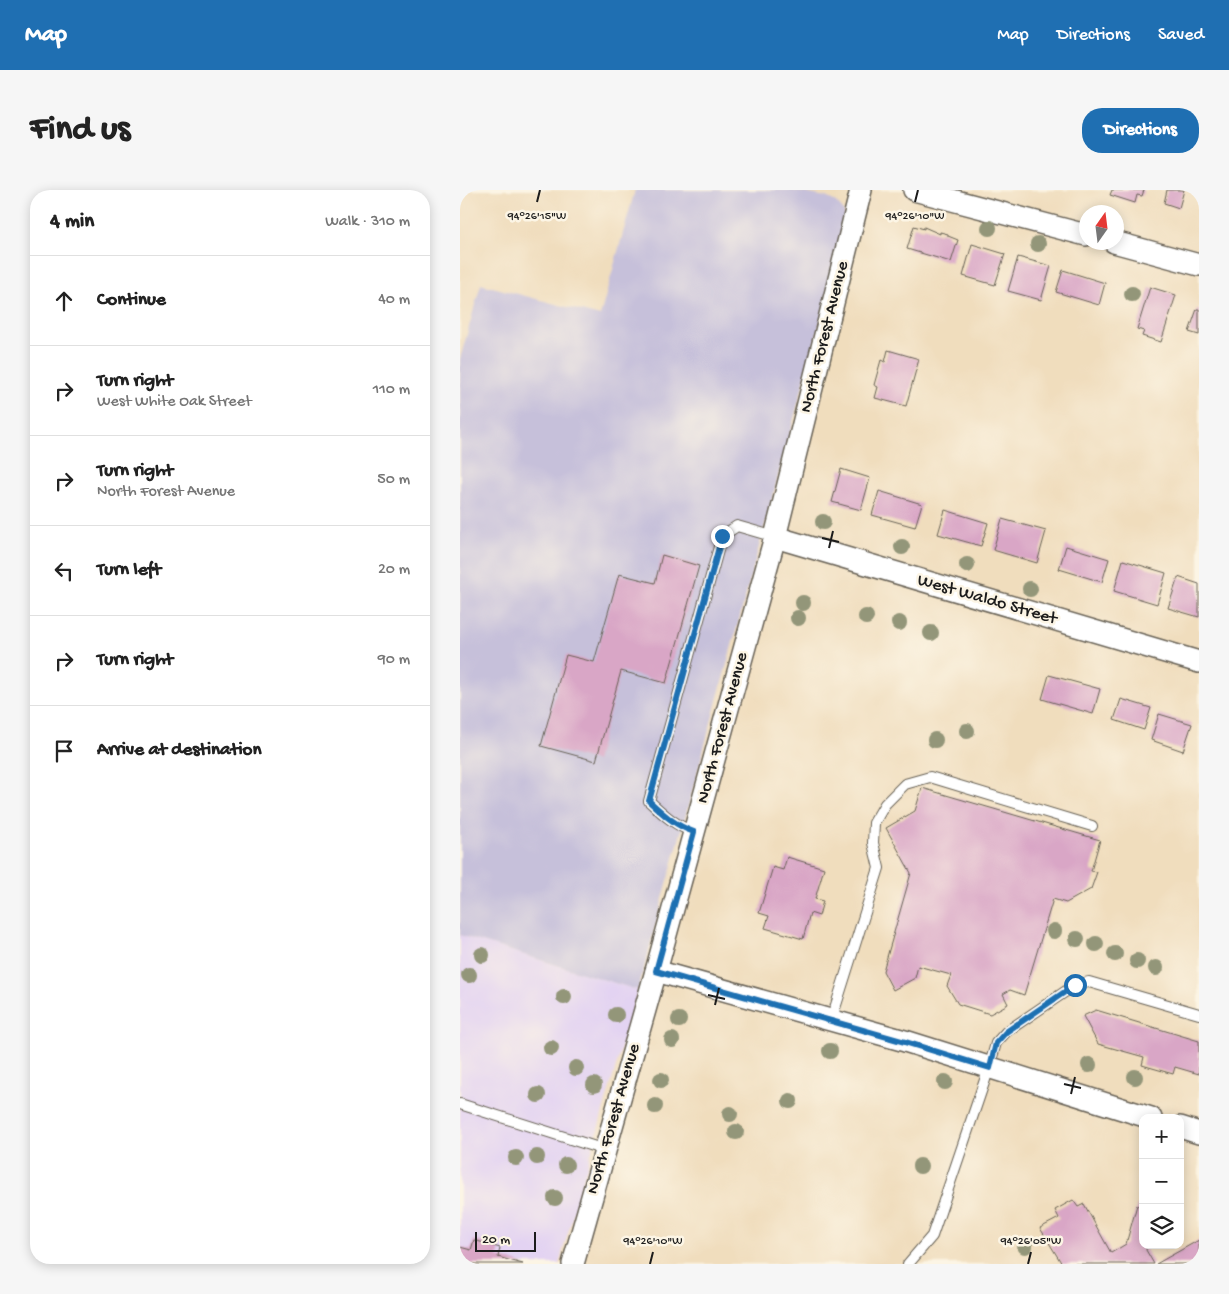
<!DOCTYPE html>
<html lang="en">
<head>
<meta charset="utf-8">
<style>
  body { margin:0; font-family:"Gochi Hand",sans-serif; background:#f6f6f6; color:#222 }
  .controls { position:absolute; right:15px; bottom:15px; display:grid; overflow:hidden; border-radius:10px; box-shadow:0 2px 12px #0003 }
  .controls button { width:45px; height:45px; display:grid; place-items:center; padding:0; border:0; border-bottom:1px solid #e0e0e0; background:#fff; color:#222; font:25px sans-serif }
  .compass { position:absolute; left:619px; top:15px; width:45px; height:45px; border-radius:50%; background:#fff; box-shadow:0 2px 12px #0003; rotate:14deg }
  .scale { position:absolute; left:15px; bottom:12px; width:61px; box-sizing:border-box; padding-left:5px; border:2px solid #1c1c1c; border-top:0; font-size:14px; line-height:18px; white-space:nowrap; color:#1c1c1c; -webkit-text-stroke:4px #fcf5e5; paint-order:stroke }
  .stop { position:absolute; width:15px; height:15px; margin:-11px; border:4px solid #1f6fb2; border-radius:50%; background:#fff }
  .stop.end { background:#1f6fb2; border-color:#fff; box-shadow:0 1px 5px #0008 }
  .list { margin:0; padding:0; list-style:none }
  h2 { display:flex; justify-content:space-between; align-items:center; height:65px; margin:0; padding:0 20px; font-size:21px }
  h2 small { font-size:16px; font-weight:400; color:#767676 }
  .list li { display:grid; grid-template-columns:32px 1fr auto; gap:15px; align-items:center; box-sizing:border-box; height:90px; padding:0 20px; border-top:1px solid #e0e0e0 }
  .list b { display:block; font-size:19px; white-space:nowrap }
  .list p { margin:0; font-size:16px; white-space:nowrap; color:#767676 }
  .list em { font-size:16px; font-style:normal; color:#767676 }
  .icon { flex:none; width:28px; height:28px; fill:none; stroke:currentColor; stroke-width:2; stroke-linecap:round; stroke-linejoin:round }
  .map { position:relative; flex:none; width:739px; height:1074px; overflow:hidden; border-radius:20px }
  header { display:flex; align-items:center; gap:30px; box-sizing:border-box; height:70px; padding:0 25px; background:#1f6fb2; color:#fff }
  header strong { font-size:24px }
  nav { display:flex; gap:28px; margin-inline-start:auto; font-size:18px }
  .intro { display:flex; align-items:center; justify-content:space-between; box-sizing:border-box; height:120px; padding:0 30px }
  h1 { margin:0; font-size:35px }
  .button { padding:12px 22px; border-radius:20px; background:#1f6fb2; color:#fff; font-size:18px; font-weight:700 }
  main { display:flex; gap:30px; padding:0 30px }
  aside { flex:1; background:#fff; border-radius:20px; box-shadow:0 2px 12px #0003 }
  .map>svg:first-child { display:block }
  .built { fill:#e3d3f2 }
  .industrial { fill:#c6c0da }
  .building { fill:#d9a6c6 }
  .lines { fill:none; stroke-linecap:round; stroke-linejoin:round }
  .lane-casing { stroke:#666054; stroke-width:12 }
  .street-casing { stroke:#666054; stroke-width:24 }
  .lane { stroke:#fff; stroke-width:10 }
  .street { stroke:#fff; stroke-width:21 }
  .tree { fill:#939679 }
  .route { stroke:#1f6fb2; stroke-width:6 }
  .ticks { fill:none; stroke:#1c1c1c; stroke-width:2 }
  .labels { text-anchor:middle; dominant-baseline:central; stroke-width:5; stroke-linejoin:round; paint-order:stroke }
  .street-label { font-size:18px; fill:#1c1c1c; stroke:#fcf5e5 }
  .ticks-label { font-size:12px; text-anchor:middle; fill:#1c1c1c; stroke:#fcf5e5; stroke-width:5; stroke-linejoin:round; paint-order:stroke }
</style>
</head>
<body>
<header>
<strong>Map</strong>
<nav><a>Map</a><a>Directions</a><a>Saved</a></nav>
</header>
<div class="intro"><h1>Find us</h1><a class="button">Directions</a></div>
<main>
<aside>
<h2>4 min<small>Walk · 310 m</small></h2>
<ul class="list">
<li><svg class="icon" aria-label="ahead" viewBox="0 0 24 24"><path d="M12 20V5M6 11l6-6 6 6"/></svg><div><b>Continue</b></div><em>40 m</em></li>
<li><svg class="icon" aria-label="right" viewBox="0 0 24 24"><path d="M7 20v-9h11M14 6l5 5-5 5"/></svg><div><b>Turn right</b><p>West White Oak Street</p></div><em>110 m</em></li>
<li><svg class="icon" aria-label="right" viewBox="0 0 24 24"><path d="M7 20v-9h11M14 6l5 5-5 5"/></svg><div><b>Turn right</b><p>North Forest Avenue</p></div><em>50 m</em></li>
<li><svg class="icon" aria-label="left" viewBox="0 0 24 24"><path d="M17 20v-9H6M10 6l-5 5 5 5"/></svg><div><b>Turn left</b></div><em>20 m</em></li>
<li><svg class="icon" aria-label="right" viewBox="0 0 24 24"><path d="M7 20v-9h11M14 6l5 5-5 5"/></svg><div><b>Turn right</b></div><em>90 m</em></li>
<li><svg class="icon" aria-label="arrive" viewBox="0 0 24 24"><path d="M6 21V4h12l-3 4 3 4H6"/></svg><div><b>Arrive at destination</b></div></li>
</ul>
</aside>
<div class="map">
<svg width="739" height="1074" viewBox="0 0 739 1074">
  <rect width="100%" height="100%" fill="#fcf5e5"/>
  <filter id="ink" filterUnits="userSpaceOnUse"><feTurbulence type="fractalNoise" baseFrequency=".02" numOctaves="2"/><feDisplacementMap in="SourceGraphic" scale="10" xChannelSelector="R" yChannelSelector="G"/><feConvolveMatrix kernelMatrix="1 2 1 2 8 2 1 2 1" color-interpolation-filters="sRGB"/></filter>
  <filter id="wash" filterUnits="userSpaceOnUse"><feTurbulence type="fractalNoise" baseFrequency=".0096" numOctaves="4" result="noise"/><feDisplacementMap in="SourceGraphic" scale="20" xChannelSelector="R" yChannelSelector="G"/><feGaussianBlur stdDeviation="1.12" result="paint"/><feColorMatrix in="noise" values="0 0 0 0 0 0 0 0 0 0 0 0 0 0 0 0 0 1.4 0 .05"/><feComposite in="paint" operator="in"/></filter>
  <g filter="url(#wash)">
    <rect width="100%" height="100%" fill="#f0ddbd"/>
    <polygon class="built" points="0,745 178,800 99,1074 0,1074"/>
    <polygon class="industrial" points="175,0 330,0 366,7 376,12 383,20 386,28 386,38 178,800 0,745 0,169 21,94 140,126"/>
    <g id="blocks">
      <g class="building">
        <polygon points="652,0 684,0 682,6 677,5 675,13 650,5"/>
        <polygon points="707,0 724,0 719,18 704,13"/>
        <polygon points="454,36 464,39 464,37 480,44 480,42 488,44 488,46 498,50 491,72 447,59"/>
        <polygon points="512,54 545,64 535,95 503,86"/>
        <polygon points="558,67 591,76 581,110 548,101"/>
        <polygon points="603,80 645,93 639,115 596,102"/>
        <polygon points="690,97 716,105 701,152 682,146 684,141 677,139"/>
        <polygon points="737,119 739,119 739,145 729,142"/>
        <polygon points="428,160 459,169 446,216 415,208 418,197 414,195 421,170 425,172"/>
        <polygon points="381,279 410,288 401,320 372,312"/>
        <polygon points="419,301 462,314 455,337 412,325"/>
        <polygon points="485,320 528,333 521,356 478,344"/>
        <polygon points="542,329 586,341 577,373 533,360"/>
        <polygon points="606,356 649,369 642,392 599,379"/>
        <polygon points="202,365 239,376 206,493 161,481 136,571 81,556 106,465 134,472 159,384 195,393"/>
        <polygon points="663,370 706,383 697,414 654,401"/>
        <polygon points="718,387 739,394 739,427 708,418"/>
        <polygon points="589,485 640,499 633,524 582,509"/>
        <polygon points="661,509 691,518 684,540 654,530"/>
        <polygon points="699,524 732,534 723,561 691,550"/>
        <polygon points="462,598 640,650 631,681 637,682 631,699 606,713 593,709 564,805 550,800 543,804 548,814 530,824 498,814 487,796 491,785 458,776 455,788 433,800 423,781 451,683 426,638 455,621"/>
        <polygon points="327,667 364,678 355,709 363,711 359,726 350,723 343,749 305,738 309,726 299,723 313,677 323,680"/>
        <polygon points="636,820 739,851 739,884 715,877 713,884 682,875 684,867 638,854 623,826"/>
        <polygon points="613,1010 618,1017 624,1014 651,1063 666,1054 677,1015 683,1017 683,1055 687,1055 686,1060 694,1074 602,1074 580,1038 599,1028 595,1020"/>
        <polygon points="14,1050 40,1058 38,1067 63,1074 0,1074 0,1057 11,1060"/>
        <polygon points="739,1050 739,1074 696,1074"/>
      </g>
    </g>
  </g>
  <g filter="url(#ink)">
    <use href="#blocks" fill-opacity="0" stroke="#666054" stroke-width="1"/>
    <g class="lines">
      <defs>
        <g id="lane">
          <path d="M234,642c-18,-6 -31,-18 -45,-31l73,-265 15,-10 38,11"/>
          <polyline points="371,831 419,678 413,653 414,633 425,614 445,594 470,587 632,636"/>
          <polyline points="0,914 145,960"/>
          <polyline points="448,1074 472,1046 529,878 536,853 546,842 615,795 629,792 739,824"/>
        </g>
        <g id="street">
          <polyline points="454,0 626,45"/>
          <polyline points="654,52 739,75"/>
          <polyline points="315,347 739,472"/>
          <polyline points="196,781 445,851 691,928"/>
          <polyline points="720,937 739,943"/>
          <polyline points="113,1074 196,781 315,347 401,0"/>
        </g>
      </defs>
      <use href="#lane" class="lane-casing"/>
      <use href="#street" class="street-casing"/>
      <use href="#lane" class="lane"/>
      <use href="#street" class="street"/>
    </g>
    <g class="tree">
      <circle cx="529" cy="38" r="8"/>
      <circle cx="578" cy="54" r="8"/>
      <circle cx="672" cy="104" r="8"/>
      <circle cx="363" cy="332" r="8"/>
      <circle cx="442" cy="357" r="8"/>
      <circle cx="507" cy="375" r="8"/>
      <circle cx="570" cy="399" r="8"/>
      <circle cx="343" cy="413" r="8"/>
      <circle cx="406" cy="427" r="8"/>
      <circle cx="338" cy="428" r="8"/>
      <circle cx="439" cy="433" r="8"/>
      <circle cx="471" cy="443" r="8"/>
      <circle cx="507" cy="541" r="8"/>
      <circle cx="475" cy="550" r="8"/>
      <circle cx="594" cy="741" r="8"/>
      <circle cx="617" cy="749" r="8"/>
      <circle cx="636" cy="754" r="8"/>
      <circle cx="655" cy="764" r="8"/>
      <circle cx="22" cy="765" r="8"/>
      <circle cx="677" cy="771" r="8"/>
      <circle cx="696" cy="778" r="8"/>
      <circle cx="9" cy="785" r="8"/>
      <circle cx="104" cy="807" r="8"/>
      <circle cx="156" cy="825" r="8"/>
      <circle cx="219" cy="830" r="8"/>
      <circle cx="212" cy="850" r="8"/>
      <circle cx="91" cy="858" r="8"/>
      <circle cx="370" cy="861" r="8"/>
      <circle cx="629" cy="875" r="8"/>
      <circle cx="116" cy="878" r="8"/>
      <circle cx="675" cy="887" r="8"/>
      <circle cx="201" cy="890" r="8"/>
      <circle cx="485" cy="892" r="8"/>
      <circle cx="134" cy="895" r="8"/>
      <circle cx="78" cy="905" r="8"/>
      <circle cx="330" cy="911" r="8"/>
      <circle cx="195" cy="916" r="8"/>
      <circle cx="270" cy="924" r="8"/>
      <circle cx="276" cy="942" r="8"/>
      <circle cx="77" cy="967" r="8"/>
      <circle cx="56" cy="968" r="8"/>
      <circle cx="106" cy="975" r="8"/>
      <circle cx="460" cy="976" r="8"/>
      <circle cx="95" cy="1008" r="8"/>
      <circle cx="565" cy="1056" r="8"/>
    </g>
  </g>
  <g class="lines" filter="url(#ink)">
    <path class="route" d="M262,346l-73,265c14,13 27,25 45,31l-38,139 249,71 85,26 6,-25 10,-11 69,-47"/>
  </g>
  <path class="ticks" d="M77,12l3,-12M455,12l3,-12M362,348l17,4M369,358l4,-17M248,805l17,4M255,815l4,-17M604,894l17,4M611,904l4,-17M190,1074l3,-12M568,1074l3,-12"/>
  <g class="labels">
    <g class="street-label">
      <text transform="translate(365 147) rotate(-76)">North Forest Avenue</text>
      <text transform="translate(527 410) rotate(16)">West Waldo Street</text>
      <text transform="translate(263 538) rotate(-75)">North Forest Avenue</text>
      <text transform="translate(154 929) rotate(-74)">North Forest Avenue</text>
    </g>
  </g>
  <g class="ticks-label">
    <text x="455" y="29">94°26'10"W</text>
    <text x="77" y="29">94°26'15"W</text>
    <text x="193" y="1054">94°26'10"W</text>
    <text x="571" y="1054">94°26'05"W</text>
  </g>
</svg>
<div class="controls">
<button>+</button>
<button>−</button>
<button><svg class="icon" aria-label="layers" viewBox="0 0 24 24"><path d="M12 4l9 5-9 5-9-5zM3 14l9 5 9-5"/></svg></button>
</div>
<svg class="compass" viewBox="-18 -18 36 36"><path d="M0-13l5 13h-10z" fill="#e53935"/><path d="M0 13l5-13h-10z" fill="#767676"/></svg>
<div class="scale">20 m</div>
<div class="stop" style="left:615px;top:795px"></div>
<div class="stop end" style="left:262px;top:346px"></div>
</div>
</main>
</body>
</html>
